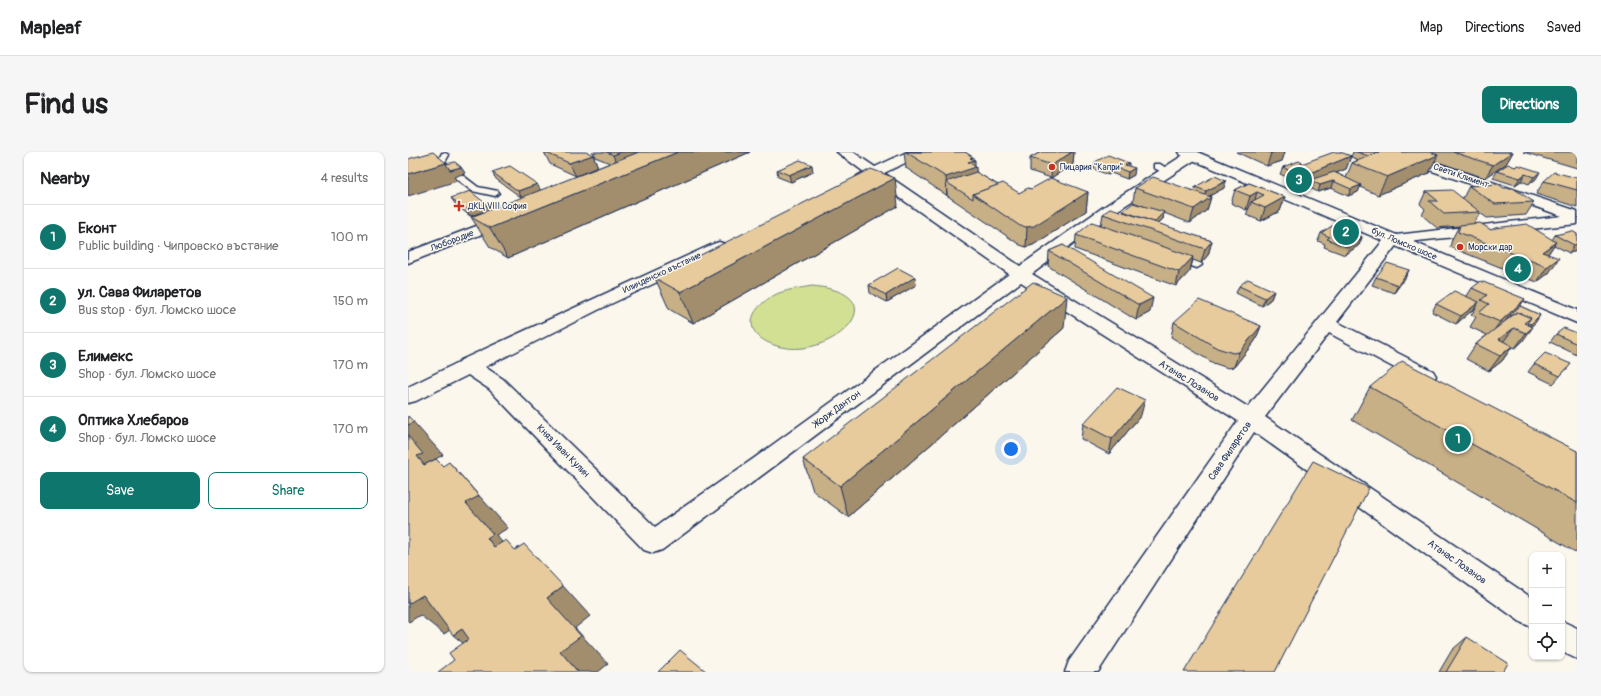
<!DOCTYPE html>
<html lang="en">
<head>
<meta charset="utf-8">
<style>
  body { margin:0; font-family:Pangolin,sans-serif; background:#f6f6f6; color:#202124 }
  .controls { position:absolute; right:12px; bottom:12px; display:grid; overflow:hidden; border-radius:8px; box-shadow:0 1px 3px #0004 }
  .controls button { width:36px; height:36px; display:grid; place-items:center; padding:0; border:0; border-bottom:1px solid #e0e0e0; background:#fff; color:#202124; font:20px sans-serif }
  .you { position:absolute; left:603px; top:297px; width:14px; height:14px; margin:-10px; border:3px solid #fff; border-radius:50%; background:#1a73e8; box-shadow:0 0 0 6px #1a73e833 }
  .badge { display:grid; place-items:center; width:26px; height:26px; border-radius:50%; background:#0f766e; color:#fff; font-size:13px; font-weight:700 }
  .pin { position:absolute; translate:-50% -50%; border:2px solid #fff; box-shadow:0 1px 4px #0006 }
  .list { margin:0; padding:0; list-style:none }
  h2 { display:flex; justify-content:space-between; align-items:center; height:52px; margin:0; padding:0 16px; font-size:17px }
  h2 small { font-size:13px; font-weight:400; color:#757577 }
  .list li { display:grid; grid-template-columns:26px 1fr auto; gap:12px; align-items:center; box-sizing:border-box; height:64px; padding:0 16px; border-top:1px solid #e0e0e0 }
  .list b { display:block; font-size:15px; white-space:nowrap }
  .list p { margin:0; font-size:13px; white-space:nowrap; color:#757577 }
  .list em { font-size:13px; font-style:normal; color:#757577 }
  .actions { display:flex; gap:8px; padding:12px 16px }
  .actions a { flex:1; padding:9px 0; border:1px solid #0f766e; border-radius:8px; text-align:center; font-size:14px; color:#0f766e }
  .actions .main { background:#0f766e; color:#fff }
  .icon { flex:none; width:22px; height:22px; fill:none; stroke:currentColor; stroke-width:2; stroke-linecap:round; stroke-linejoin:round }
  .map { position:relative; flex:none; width:1169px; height:520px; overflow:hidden; border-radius:8px }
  header { display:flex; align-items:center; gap:24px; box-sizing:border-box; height:56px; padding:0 20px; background:#fff; border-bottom:1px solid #e0e0e0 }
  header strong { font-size:19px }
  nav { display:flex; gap:22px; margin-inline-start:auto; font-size:14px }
  .intro { display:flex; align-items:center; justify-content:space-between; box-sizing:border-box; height:96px; padding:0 24px }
  h1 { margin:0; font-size:28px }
  .button { padding:10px 18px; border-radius:8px; background:#0f766e; color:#fff; font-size:14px; font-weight:700 }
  main { display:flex; gap:24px; padding:0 24px }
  aside { flex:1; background:#fff; border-radius:8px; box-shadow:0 1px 3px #0004 }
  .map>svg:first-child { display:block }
  .green { fill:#d2e093; stroke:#768878 }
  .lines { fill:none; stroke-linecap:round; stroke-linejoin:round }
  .lane-casing { stroke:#1b2f5e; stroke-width:3 }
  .street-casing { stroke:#1b2f5e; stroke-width:3 }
  .primary-casing { stroke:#1b2f5e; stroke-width:3 }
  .lane { fill:#fbf7ec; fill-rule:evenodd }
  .street { fill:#fbf7ec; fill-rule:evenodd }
  .primary { fill:#fbf7ec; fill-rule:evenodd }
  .wall { fill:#c7af86; stroke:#1b2f5e }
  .shaded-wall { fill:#a28e6d; stroke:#1b2f5e }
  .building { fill:#e7cb9c; stroke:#1b2f5e }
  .poi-dot { fill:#c8321e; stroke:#fbf7ec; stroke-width:1.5 }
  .labels { text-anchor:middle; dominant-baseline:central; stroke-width:3; stroke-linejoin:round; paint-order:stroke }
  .far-poi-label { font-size:9px; fill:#1b2f5e; stroke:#fbf7ec; text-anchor:start }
  .far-street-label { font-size:9px; fill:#1b2f5e; stroke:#fbf7ec }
  .street-label { font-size:10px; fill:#1b2f5e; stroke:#fbf7ec }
</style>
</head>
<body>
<header>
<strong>Mapleaf</strong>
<nav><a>Map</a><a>Directions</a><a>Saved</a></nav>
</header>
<div class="intro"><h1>Find us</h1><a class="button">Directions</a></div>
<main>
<aside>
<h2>Nearby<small>4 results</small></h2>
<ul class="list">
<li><span class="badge">1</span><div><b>Еконт</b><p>Public building · Чипровско въстание</p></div><em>100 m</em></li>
<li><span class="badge">2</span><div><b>ул. Сава Филаретов</b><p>Bus stop · бул. Ломско шосе</p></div><em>150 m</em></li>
<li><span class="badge">3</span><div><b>Елимекс</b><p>Shop · бул. Ломско шосе</p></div><em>170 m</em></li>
<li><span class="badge">4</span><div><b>Оптика Хлебаров</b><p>Shop · бул. Ломско шосе</p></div><em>170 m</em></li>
</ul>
<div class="actions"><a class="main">Save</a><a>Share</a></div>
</aside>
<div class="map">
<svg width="1169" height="520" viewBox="0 0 1169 520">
  <rect width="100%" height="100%" fill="#fbf7ec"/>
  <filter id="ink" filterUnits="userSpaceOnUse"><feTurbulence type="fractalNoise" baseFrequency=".025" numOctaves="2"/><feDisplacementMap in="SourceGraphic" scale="8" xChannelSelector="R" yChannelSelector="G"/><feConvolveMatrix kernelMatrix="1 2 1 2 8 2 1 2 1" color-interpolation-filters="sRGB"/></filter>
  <g filter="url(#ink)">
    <path class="green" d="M404,134c93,8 16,79 -38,59 -36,-13 -23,-40 5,-52 11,-4 22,-5 33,-7z"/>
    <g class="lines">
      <defs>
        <g id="lane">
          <polygon points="34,1 37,1 41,3 37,10 48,19 47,21 41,21 29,11"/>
          <polygon points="746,12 752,12 763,19 762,21 756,21 746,16"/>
          <polygon points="47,22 53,22 70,35 90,39 91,41 87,44 64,39 47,26 46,24"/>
          <polygon points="767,102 793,111 794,113 789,116 763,107 762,105 763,103"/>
        </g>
        <g id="street">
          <polygon points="429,0 445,0 467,15 499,0 516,0 514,3 476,21 612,114 694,56 780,0 790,0 792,3 790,6 704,62 624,122 840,255 979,84 1154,64 978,3 976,0 996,0 1169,59 1169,72 990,91 929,170 1025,219 1028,224 1025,229 1018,231 1011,229 921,181 857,265 1124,446 1124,475 1114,471 846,280 690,520 657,520 661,509 830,269 613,130 254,398 245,401 236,398 81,237 60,223 8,249 0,251 0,235 51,210 53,208 305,92 311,90 317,92 319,95 317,98 190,158 77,215 95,227 247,375 345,307 601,122 465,27 454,31 449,30 447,27 449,24 456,20"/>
          <polygon points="100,62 105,64 108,67 105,70 0,111 0,100"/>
          <polygon points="1154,469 1169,476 1169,507 1154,500"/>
        </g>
        <polygon id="primary" points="771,0 789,0 1169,158 1169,171 773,3"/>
      </defs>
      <use href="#lane" class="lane-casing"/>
      <use href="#street" class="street-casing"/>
      <use href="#primary" class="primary-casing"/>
      <use href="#lane" class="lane"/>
      <use href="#street" class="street"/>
      <use href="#primary" class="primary"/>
    </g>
    <g class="wall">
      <polygon points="136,0 185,3 190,15 168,24 142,12"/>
      <polygon points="184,0 342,0 100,106 82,95 63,65 114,46 88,27 84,20 129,32 132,39 202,11 187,5 186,1"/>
      <polygon points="496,0 558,0 557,0 565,7 568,20 590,33 611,41 623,37 680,40 678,59 625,93 618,95 612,93 565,61 498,16"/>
      <polygon points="633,0 666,0 665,12 643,26 622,19 622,6"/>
      <polygon points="828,0 877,0 874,9 859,14"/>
      <polygon points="945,0 1105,0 1098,12 1077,26 1027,9 1021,21 970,43 952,35 950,40 940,44 923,36 910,40 900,35 901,33 898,34 872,22 875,15 943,4 938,17 928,21 938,26 944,11 950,8 943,5"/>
      <polygon points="1115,0 1169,0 1169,16"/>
      <polygon points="687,10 721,11 721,14 726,23 719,27 703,21 700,23 686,17"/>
      <polygon points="1110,13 1128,27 1121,32 1113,29 1107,33 1085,26 1089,19 1107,15"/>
      <polygon points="369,18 405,20 383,30 370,25"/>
      <polygon points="1169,26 1169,55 1128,42 1136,29"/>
      <polygon points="841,31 877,45 872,59 853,69 838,63 841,56 838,58 823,51 827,38"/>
      <polygon points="1061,34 1096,36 1126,50 1118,63 1079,66 1072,61 1066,71 1083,78 1144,88 1147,83 1169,82 1169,99 1161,101 1146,93 1140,102 1141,121 1129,130 1042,95 1044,87 1051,74 1029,76 1014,63 1017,57 1012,52 1018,39 1055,46"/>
      <polygon points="787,35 816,36 801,44 803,45 799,58 782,71 756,61 755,67 750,72 804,89 800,103 793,111 785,108 782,119 768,134 667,97 668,83 693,73 695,62 715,60 736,54 725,50 727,36 786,39"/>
      <polygon points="43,46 77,51 81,58 62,64 48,53"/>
      <polygon points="490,54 285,171 261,157 247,126"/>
      <polygon points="913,81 954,85 951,93 937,103 916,95 917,92 910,89"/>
      <polygon points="655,93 742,160 728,168 640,114 641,99"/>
      <polygon points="1001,118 997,126 986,141 964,133 968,125"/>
      <polygon points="461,133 508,133 479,150 462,141"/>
      <polygon points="831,134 866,139 863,147 854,154 828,141"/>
      <polygon points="1064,136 1117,147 1112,154 1132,163 1127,171 1123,174 1114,190 1107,196 1104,195 1094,209 1081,219 1058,207 1068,192 1079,183 1062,175 1068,165 1063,163 1068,156 1067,156 1048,172 1024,160 1028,152 1059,144"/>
      <polygon points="766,170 853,174 847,189 826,215 820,216 805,211 763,185"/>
      <polygon points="656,176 440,365 405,339 395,307"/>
      <polygon points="1169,181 1169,203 1142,190 1148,182"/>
      <polygon points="1126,212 1163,212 1145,232 1120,220"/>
      <polygon points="962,235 1169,299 1169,401 944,268"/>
      <polygon points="733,263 701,302 673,287 675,272"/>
      <polygon points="1059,485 1095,520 1031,520 1044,498"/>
    </g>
    <g class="shaded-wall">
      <polygon points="213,0 240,0 210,16 205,3"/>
      <polygon points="270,0 342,0 100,106 82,76"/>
      <polygon points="664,0 666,0 665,12 643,26 644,13"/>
      <polygon points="867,0 877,0 874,9 859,14 863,1"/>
      <polygon points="1104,0 1105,0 1098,12 1077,26 1085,13"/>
      <polygon points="185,3 190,15 168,24 161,11"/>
      <polygon points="1030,3 1021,21 970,43 979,25"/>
      <polygon points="943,4 938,17 906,30 902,28 901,33 898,34 902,21"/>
      <polygon points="565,5 565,9 567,8 567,16 568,15 569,34 538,30 539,44 538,25 560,10 562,6"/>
      <polygon points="38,11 42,18 53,15 57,21 46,25 49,29 0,44 0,22"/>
      <polygon points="404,13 405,20 383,30 381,23"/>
      <polygon points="704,14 703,21 700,23 701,16"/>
      <polygon points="727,16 726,23 719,27 720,20"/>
      <polygon points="1132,20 1128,27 1121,32 1126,25"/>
      <polygon points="1117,22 1113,29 1107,33 1112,26"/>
      <polygon points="487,26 490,54 285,171 272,140"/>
      <polygon points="818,29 816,36 796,47 798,39"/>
      <polygon points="925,29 923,36 910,40 912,33"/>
      <polygon points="129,32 133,39 114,46 110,39"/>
      <polygon points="953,33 950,40 940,44 943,37"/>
      <polygon points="680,40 678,59 625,93 618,95 619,75"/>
      <polygon points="849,40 846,51 843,50 841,56 838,58 842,44"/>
      <polygon points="803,45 799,58 782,71 786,57"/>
      <polygon points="877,45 872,59 853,69 857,56"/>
      <polygon points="77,51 81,58 62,64 58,57"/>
      <polygon points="756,60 755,67 744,77 746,70"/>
      <polygon points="954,85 951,93 937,103 941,96"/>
      <polygon points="804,89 800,103 793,111 797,97"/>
      <polygon points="1148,90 1138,105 1134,100"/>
      <polygon points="1169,92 1169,99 1161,101 1166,93"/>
      <polygon points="785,105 782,119 768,134 771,120"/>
      <polygon points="1151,106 1141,121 1129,130 1139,115"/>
      <polygon points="1001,118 997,126 986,141 990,133"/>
      <polygon points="507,125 508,133 479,150 478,143"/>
      <polygon points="866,139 863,147 854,154 857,146"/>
      <polygon points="659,145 656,176 440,365 432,334"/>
      <polygon points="745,146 742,160 728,168 731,153"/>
      <polygon points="1117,147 1106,162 1102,163 1096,171 1081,185 1092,170"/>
      <polygon points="1071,150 1066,157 1048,172 1053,164"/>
      <polygon points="1132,163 1127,171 1117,180 1123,172"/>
      <polygon points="853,174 847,189 826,215 831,200"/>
      <polygon points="1125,175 1114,190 1107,196 1118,181"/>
      <polygon points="1106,176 1095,190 1091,187"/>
      <polygon points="1104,194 1094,209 1081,219 1092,204"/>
      <polygon points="737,248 733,263 701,302 704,287"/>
      <polygon points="0,264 35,303 16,313 9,304 0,284"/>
      <polygon points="41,310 100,376 88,383 114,414 86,395 79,386 58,351"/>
      <polygon points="155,434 182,464 167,476 200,512 190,520 170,520 152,499 139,446"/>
      <polygon points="15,443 51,472 36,482 12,463 1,470 0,469 0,444"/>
      <polygon points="54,477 81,512 45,483"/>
    </g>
    <g class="building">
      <polygon points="25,0 38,11 0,22 0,7"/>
      <polygon points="136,0 179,0 185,3 161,11"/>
      <polygon points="199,0 213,0 205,3"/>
      <polygon points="231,0 270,0 82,76 63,65"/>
      <polygon points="498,0 557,0 565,5 562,6 567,8 560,10 568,15 538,25"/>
      <polygon points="633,0 664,0 644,13 622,6"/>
      <polygon points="859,0 867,0 863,1"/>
      <polygon points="926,0 932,0 943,4 902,21 888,14"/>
      <polygon points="949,0 971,0 960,4"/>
      <polygon points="971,0 1022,0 1030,3 979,25 944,11"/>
      <polygon points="1045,0 1104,0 1085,13"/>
      <polygon points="700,3 721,11 717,13 727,16 720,20 704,14 701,16 687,10"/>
      <polygon points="392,8 404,13 381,23 369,18"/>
      <polygon points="891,9 896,12 888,14 886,21 875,15"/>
      <polygon points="47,10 53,15 42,18 38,12"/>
      <polygon points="1100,12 1107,15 1110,13 1132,20 1126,25 1117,22 1112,26 1089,19"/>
      <polygon points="102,14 129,32 110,39 84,20"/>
      <polygon points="463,17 487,26 272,140 247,126"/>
      <polygon points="568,20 590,33 565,42 565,47 538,30"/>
      <polygon points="926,20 953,33 943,37 925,29 912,33 902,28"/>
      <polygon points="1146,20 1169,26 1169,38 1136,29"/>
      <polygon points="807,24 818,29 798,39 787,35"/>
      <polygon points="745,25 803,45 786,57 727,36"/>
      <polygon points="643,26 680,40 626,74 619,75 612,74 565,42 595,31 611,41 620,36 623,37"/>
      <polygon points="841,31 877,45 857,56 843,50 856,43 849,40 842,44 827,38"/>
      <polygon points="1090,32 1096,36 1105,36 1126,50 1087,52 1061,34"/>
      <polygon points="1044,38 1072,60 1036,62 1021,49 1030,49 1018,39"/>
      <polygon points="62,39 77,51 58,57 43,46"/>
      <polygon points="725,51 756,60 746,70 715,59"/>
      <polygon points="703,56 804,89 797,97 695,62"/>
      <polygon points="684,70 785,105 771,120 668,83"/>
      <polygon points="1072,71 1083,78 1087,76 1119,72 1148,90 1134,100 1151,106 1139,115 1050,80 1052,73"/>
      <polygon points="924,74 954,85 941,96 919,87 922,85 913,81"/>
      <polygon points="1164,79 1169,82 1169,92 1166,93 1147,83"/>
      <polygon points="655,93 745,146 731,153 641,99"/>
      <polygon points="979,111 1001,118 990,133 968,125"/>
      <polygon points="490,116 507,125 478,143 461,133"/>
      <polygon points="840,127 866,139 857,146 831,134"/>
      <polygon points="1073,129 1117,147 1092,170 1071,161 1081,152 1073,148 1079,143 1064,136"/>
      <polygon points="625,130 659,145 432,334 395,307"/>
      <polygon points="1046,139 1071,150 1053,164 1028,152"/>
      <polygon points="791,148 853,174 831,200 825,201 809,196 766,170"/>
      <polygon points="1112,154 1132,163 1123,172 1119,171 1123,166 1109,160 1103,164 1102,163"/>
      <polygon points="1109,160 1123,166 1116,171 1125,175 1118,181 1106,176 1091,187 1104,194 1092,204 1068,192"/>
      <polygon points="1156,176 1169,181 1169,192 1148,182"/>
      <polygon points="1137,201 1163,212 1152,224 1126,212"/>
      <polygon points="994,209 1169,299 1169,351 962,235"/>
      <polygon points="709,235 737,248 704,287 675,272"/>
      <polygon points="0,264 6,270 0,273"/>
      <polygon points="0,284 15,302 9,304 16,313 28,307 35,314 41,310 71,344 58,351 85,382 79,386 86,395 98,388 107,398 116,392 155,434 139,446 173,484 152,499 170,520 30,520 46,508 41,501 61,487 54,477 45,483 15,443 0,452"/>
      <polygon points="905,309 961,336 867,520 776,520"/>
      <polygon points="1059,485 1100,511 1095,520 1038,520"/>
      <polygon points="272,498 299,520 250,520"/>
    </g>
  </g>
  <g class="poi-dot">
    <circle cx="644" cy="15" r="4"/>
    <path d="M49 48h4v4h4v4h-4v4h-4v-4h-4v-4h4z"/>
    <circle cx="1052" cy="95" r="4"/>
  </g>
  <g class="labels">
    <g class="far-poi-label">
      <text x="652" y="15">Пицария "Капри"</text>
      <text x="60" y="54">ДКЦ VIII София</text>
      <text x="1060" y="95">Морски дар</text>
    </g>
    <g class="far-street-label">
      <text transform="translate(1053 24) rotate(19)">Свети Климент</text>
      <text transform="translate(44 89) rotate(-21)">Любородие</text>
      <text transform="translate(996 92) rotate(23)">бул. Ломско шосе</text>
      <text transform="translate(254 121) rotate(-25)">Илинденско въстание</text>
    </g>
    <g class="street-label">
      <text transform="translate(781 229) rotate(32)">Атанас Лозанов</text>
      <text transform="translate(429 257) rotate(-36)">Жорж Дантон</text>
      <text transform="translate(155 299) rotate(45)">Княз Иван Кулин</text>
      <text transform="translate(822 299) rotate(-56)">Сава Филаретов</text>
      <text transform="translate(1049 410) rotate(35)">Атанас Лозанов</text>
    </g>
  </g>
</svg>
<div class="controls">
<button>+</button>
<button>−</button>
<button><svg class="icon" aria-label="locate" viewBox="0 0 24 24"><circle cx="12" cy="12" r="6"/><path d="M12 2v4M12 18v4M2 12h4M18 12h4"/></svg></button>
</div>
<div class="you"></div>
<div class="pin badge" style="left:1050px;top:287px">1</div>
<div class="pin badge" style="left:938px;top:80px">2</div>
<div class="pin badge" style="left:891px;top:28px">3</div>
<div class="pin badge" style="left:1110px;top:117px">4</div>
</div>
</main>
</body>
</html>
